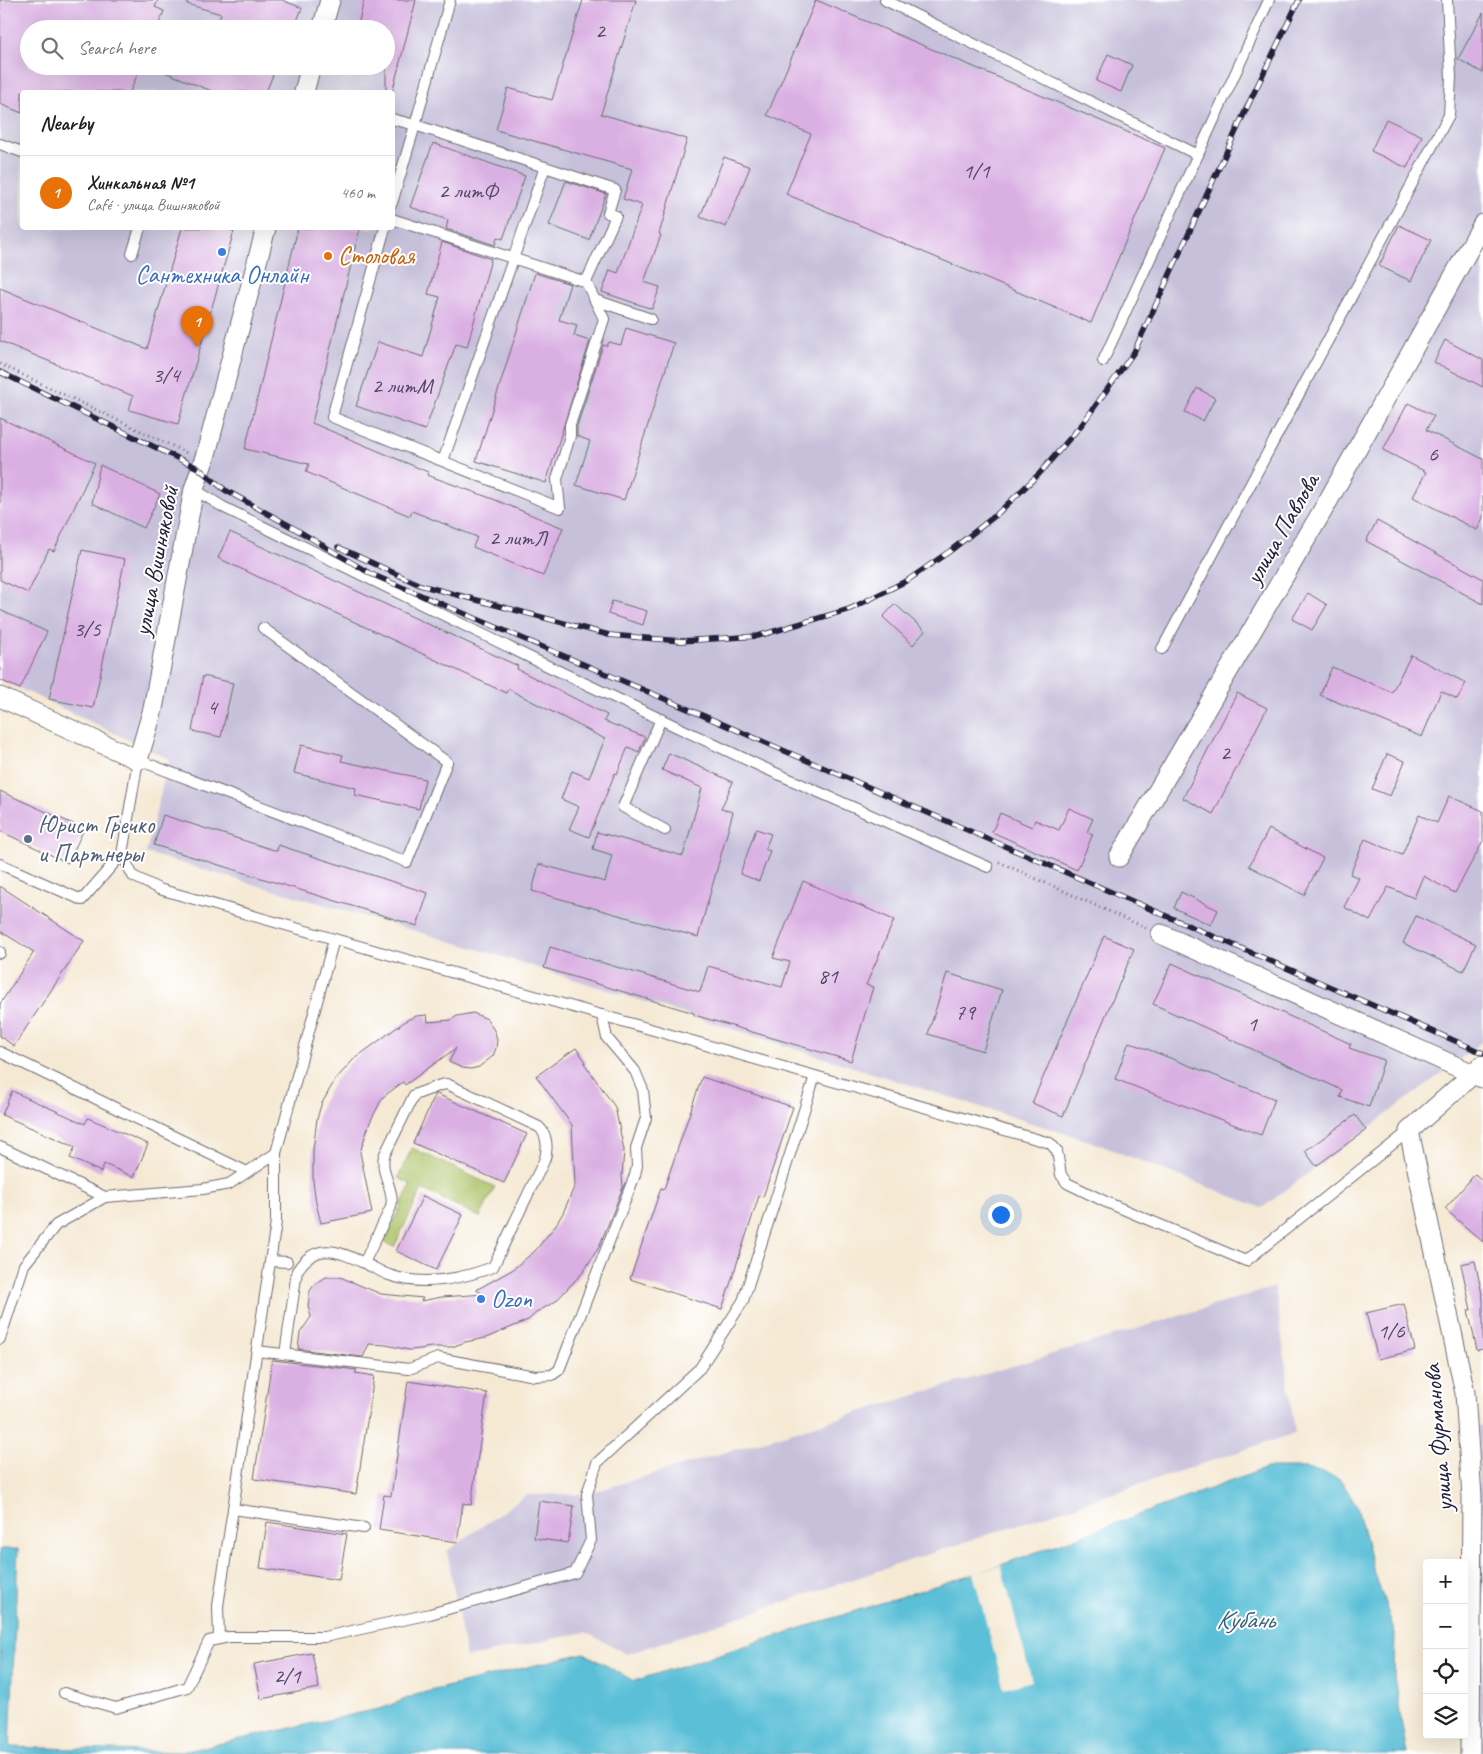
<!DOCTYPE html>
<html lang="en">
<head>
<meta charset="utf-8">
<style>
  body { margin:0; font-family:Caveat,sans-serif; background:#f6f6f6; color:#202124 }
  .controls { position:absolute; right:15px; bottom:15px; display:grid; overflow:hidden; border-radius:5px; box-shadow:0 5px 20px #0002 }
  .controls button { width:45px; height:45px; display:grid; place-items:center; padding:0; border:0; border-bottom:1px solid #e0e0e0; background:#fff; color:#202124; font:25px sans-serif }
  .you { position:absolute; left:1000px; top:1214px; width:18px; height:18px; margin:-12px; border:4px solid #fff; border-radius:50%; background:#1a73e8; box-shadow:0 0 0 8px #1a73e833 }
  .badge { display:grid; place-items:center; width:32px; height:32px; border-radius:50%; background:#d93025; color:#fff; font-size:16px; font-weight:700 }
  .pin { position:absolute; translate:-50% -41px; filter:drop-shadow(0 1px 2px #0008) }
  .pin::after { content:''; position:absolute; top:26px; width:18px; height:15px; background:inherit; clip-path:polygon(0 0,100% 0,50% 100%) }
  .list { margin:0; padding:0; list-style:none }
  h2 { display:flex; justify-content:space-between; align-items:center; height:65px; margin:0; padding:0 20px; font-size:21px }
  h2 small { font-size:16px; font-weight:400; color:#757577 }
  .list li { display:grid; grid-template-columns:32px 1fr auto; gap:15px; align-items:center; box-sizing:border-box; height:75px; padding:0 20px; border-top:1px solid #e0e0e0 }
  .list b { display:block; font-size:19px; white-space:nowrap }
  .list p { margin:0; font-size:16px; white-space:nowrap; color:#757577 }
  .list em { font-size:16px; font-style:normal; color:#757577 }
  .icon { flex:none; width:28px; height:28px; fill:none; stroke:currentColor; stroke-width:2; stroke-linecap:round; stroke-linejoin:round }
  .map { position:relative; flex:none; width:1483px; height:1754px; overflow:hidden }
  .search { position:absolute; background:#fff; box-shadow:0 5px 20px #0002; left:20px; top:20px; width:375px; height:55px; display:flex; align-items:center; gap:12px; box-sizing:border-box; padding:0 18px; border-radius:28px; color:#757577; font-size:19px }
  .panel { position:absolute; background:#fff; box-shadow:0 5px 20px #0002; left:20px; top:90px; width:375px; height:140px; border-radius:5px }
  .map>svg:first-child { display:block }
  .industrial { fill:#c6c0da; fill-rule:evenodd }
  .green { fill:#aec368; stroke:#687252 }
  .water { fill:#5abfd7; stroke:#3e7089 }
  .pier { fill:#f5e9d4 }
  .building { fill:#dab0e3 }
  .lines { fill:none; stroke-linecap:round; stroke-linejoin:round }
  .lane-casing { stroke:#6c6871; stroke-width:12 }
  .street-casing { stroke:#6c6871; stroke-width:21 }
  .path { stroke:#6c6871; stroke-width:3; stroke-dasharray:1 4; stroke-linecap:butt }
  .lane { stroke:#fff; stroke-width:10 }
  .street { stroke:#fff; stroke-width:19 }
  .rail-casing { stroke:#22223b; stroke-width:5.5 }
  .rail { stroke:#fff; stroke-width:4; stroke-dasharray:11; stroke-linecap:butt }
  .shop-dot { fill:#3f7fe0; stroke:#fff; stroke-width:2 }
  .food-dot { fill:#e8710a; stroke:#fff; stroke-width:2 }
  .service-dot { fill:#5c6f8a; stroke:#fff; stroke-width:2 }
  .labels { text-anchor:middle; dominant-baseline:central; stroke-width:4; stroke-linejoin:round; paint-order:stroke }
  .number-label { font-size:22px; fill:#504665 }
  .food-label { font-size:25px; fill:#c56008; stroke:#fff; text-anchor:start }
  .shop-label { font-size:25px; fill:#366cbe; stroke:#fff }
  .street-label { font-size:25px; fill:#22223b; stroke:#fff }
  .service-label { font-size:25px; fill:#4e5e75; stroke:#fff; text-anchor:start }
  .water-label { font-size:26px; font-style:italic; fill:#386179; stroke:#fff }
</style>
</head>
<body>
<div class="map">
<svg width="1483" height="1754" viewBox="0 0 1483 1754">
  <rect width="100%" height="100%" fill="#fff"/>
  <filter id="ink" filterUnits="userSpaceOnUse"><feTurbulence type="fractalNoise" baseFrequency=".02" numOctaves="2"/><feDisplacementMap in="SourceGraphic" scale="10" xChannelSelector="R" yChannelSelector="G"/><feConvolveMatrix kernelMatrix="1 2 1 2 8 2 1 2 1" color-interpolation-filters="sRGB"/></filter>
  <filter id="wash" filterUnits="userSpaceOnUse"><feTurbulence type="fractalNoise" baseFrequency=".0096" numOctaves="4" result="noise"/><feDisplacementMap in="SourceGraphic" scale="20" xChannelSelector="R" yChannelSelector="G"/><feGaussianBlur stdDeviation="1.12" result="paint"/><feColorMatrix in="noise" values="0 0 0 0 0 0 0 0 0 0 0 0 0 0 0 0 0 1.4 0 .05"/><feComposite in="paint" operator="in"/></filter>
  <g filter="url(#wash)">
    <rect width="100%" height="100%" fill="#f5e9d4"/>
    <g class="industrial">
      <path d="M0,0h1483v1041l-41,32 -180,135 -170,-66 -615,-193 -331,-96 23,-94 -169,-80zM29,29h357v37h-357zM22,92h370v136h-370z"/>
      <polygon points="1275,1287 1295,1433 627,1654 585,1632 466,1658 447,1551 526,1495 587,1494"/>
      <polygon points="1483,1426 1483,1754 1479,1754 1479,1427"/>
    </g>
    <polygon class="green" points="412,1148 495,1187 480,1217 422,1189 394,1247 384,1242 411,1184 398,1178"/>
    <polygon class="water" points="1267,1468 1307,1468 1340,1479 1356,1504 1372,1565 1395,1633 1394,1677 1407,1754 0,1754 0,1549 18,1549 10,1747 181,1752 383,1708 418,1694 584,1653 634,1681 1001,1565"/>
    <polygon class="pier" points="1001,1565 1032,1681 1004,1689 973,1573"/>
    <g id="blocks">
      <g class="building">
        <polygon points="0,0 158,0 155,7 164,11 157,29 29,29 29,66 141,66 130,92 22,92 22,113 0,104"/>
        <polygon points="188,0 282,0 302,8 294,29 216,29 221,14 187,4"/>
        <polygon points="364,0 416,0 392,93 386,92 386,29 357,29"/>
        <polygon points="583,0 636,0 601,114 687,139 659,234 661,235 644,282 660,287 652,309 602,292 610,270 618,273 642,205 623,199 632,169 496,130 508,88 552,100"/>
        <polygon points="816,0 1165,148 1091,323 786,194 811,134 767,115"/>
        <polygon points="1483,13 1483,73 1458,59"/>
        <polygon points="1108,54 1132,65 1121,92 1096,81"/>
        <polygon points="150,66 264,66 275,70 266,92 214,92"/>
        <polygon points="1386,119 1422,136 1407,168 1371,151"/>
        <polygon points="433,143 525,176 503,239 497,237 495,245 446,229 448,220 410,207"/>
        <polygon points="724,157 750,167 726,227 700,217"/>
        <polygon points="566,181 606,194 589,240 549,225"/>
        <polygon points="1399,225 1431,240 1411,281 1379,266"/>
        <polygon points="182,228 221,228 234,231 178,424 129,410 133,396 0,341 0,288 147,349"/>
        <polygon points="298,228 360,228 312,423 428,472 427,475 493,499 563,528 543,576 473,547 477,537 412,511 410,516 306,472 309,464 245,449"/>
        <polygon points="442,242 491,259 467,347 456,344 425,430 356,406 378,342 423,357 440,297 428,294"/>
        <polygon points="535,273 570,284 559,320 577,325 574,336 590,341 546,483 476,461"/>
        <polygon points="626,328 674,343 624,500 576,485 590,441 577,436 577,426 603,345 607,346 609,342 621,345"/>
        <polygon points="1445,340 1483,360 1483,387 1434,362"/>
        <polygon points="1197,388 1215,398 1203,421 1185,412"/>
        <polygon points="1408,403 1434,416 1426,430 1483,459 1483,518 1477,530 1413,497 1426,472 1383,450"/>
        <polygon points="0,418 95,463 54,551 49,549 28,593 0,580"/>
        <polygon points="100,465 160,494 144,528 92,503"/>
        <polygon points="1377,521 1483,579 1483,604 1366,541"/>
        <polygon points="230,532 518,666 517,669 607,715 604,721 645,737 639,752 628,747 617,774 615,773 589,837 569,829 579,807 561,799 572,771 589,778 605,739 508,689 506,693 218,558"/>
        <polygon points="82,550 125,559 93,708 49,699"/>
        <polygon points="1308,593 1327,605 1312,630 1292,619"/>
        <polygon points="612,601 647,611 643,625 608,614"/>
        <polygon points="895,604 925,631 913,645 883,617"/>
        <polygon points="0,610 47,632 20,689 0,680"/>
        <polygon points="1411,655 1466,683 1457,699 1441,691 1422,737 1320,695 1332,667 1392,692"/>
        <polygon points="203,676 233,683 221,737 192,731"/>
        <polygon points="1237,693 1267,708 1213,814 1183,798"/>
        <polygon points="301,745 343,755 341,761 425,779 419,809 355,795 356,788 294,773"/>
        <polygon points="669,753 733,782 721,809 733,812 698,937 532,891 539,864 605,882 612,855 593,849 597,832 683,856 702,788 662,770"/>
        <polygon points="1387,754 1405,761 1390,796 1372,789"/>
        <polygon points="0,791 84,829 68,863 0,831"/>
        <polygon points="1449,796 1483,811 1483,841 1455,893 1423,876 1414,898 1388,887 1370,921 1344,907 1359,878 1350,874 1365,839 1402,855 1419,815 1437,823"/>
        <polygon points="1069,808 1093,819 1087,832 1093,834 1077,870 992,832 1000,813 1032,827 1035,820 1059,830"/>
        <polygon points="163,815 277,851 278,845 428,893 417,926 154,845"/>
        <polygon points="756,829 771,834 765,849 770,851 759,881 740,874"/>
        <polygon points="1269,829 1323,858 1304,895 1249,866"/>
        <polygon points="803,881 894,920 866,985 873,987 851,1061 694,1015 694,1013 544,968 550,947 700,992 708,966 782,987 790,962 773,958"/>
        <polygon points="0,886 84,941 14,1046 0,1036 0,1004 34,952 0,931"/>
        <polygon points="1181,892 1218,910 1211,925 1174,908"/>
        <polygon points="1416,916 1476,944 1463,971 1403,943"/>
        <polygon points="1104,936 1134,949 1063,1116 1032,1103"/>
        <polygon points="1172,963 1351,1044 1349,1048 1384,1060 1369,1107 1340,1097 1342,1090 1153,1004"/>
        <polygon points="947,973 1002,990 983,1051 928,1034"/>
        <polygon points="473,1013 487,1019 495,1032 497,1040 496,1048 493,1056 479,1067 471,1069 462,1068 449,1062 456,1048 405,1085 403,1082 383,1097 370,1122 360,1152 372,1213 321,1223 316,1203 313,1181 313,1150 317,1119 321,1105 335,1080 354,1059 407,1020 416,1016 427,1015 428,1022 451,1020 457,1016"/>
        <polygon points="1129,1042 1275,1099 1261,1135 1115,1079"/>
        <polygon points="576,1048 586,1062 584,1063 615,1107 624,1150 622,1176 623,1187 599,1247 583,1272 556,1301 537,1312 528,1320 486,1338 465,1342 452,1347 431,1347 420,1349 409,1350 386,1345 369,1344 363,1357 298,1349 300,1333 311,1317 308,1306 310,1291 314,1285 326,1277 340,1277 381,1294 423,1298 421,1301 442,1297 485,1294 476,1290 512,1270 535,1251 555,1226 563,1213 575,1185 572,1125 536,1076"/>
        <polygon points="702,1077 793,1107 763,1197 759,1196 722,1309 630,1279 661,1188 664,1189"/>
        <polygon points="12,1091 85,1124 88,1118 148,1144 134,1177 104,1164 101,1172 70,1158 75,1147 2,1115"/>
        <polygon points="437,1094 527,1134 504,1183 413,1143 435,1095"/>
        <polygon points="1355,1115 1366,1130 1316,1166 1305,1151"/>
        <polygon points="1475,1174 1483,1181 1483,1242 1445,1209"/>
        <polygon points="423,1196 463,1215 436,1270 396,1251"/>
        <polygon points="1475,1261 1483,1299 1483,1349 1477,1350 1468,1310 1471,1310 1461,1264"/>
        <polygon points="1404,1304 1415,1350 1378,1359 1366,1313"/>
        <polygon points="272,1360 357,1370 355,1373 374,1376 356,1494 254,1479"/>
        <polygon points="408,1381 487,1393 471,1505 463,1503 457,1542 379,1530 384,1495 391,1496"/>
        <polygon points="539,1501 574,1506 568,1543 534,1538"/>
        <polygon points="267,1522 347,1534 339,1580 260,1568"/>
        <polygon points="312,1653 319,1688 261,1699 254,1664"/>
      </g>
    </g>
  </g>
  <g filter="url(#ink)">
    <use href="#blocks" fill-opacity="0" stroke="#6c6871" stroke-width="1"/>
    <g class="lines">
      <defs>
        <g id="lane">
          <polyline points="885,0 1198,155"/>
          <polyline points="392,119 415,125 450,0"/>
          <polyline points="0,144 22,152"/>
          <polyline points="392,203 415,125 545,167 443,461"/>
          <polyline points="392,219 586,282 616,216 608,213 615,190 545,167"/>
          <polyline points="385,228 332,417 560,508 557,479 570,436 570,425 604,319 586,282"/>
          <polyline points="132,254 140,228"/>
          <polyline points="595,300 651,319"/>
          <polyline points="1103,361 1269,0"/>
          <polyline points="194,489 223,507 533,659 762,767 988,867"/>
          <polyline points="263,628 447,762 407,862 138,760 122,854 133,876 159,889 1050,1143 1057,1151 1061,1175 1067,1183 1106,1202 1246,1261 1409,1131"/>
          <polyline points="1162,649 1449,115 1451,77 1447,0"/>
          <polyline points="661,719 623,807 665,830"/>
          <polyline points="0,864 82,900 122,854"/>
          <polyline points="0,952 0,953"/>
          <polyline points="0,1052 247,1172"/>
          <polyline points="0,1147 105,1197"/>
          <polyline points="276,1153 276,1222 233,1509 364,1528"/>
          <polyline points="271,1261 287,1262"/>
          <polyline points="0,1339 24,1265 56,1225 105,1197 203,1189 229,1184 276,1153 334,939"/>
          <polyline points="257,1351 409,1369 438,1358 535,1376 552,1375 559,1370 635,1175 637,1166 636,1148 646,1118 643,1090 635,1071 607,1038 602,1015"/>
          <path d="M285,1354l12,-83c19,-30 41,-20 67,-8l27,-56c4,-18 -11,-33 -7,-51l30,-61 27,-10 6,-1 92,43c9,8 9,24 5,34l-51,106c-32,12 -70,20 -104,8 -8,-3 -16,-8 -25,-12"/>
          <polyline points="219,1639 218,1606 233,1509"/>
          <polyline points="64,1693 116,1708 187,1687 209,1641 229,1637 324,1637 430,1614 575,1573 591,1540 587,1494 597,1463 700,1368 743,1301 815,1076"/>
        </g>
        <g id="street">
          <polyline points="322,29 330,0"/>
          <polyline points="304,92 311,66"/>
          <polyline points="0,697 138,760 153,709 194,489 206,454 266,228"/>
          <polyline points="1119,857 1323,510 1483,224"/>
          <polyline points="1161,934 1482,1078"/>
          <polyline points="1470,1754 1472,1497 1465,1393 1409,1131 1483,1065"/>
        </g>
      </defs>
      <use href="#lane" class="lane-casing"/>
      <use href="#street" class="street-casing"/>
      <g class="path">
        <polyline points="0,364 189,454"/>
        <polyline points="69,859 104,856"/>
        <polyline points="999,862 1146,928"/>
      </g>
      <use href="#lane" class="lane"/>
      <use href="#street" class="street"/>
      <defs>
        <g id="rail">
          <polyline points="0,372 198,468 225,490 292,527 371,574 637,687 1483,1053"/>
          <polyline points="338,547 420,585 609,635 681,641 758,636 850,609 908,580 950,551 996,515 1039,474 1083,423 1134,352 1249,103 1299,0"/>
        </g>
      </defs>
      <use href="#rail" class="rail-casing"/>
      <use href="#rail" class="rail"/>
    </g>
  </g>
  <g class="shop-dot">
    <circle cx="222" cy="252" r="5"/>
    <circle cx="481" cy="1299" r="5"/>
  </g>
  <circle class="food-dot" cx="328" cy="256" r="5"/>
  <circle class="service-dot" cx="28" cy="839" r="5"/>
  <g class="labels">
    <g class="number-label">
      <text x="600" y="31">2</text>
      <text x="976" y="171">1/1</text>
      <text x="468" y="191">2 литФ</text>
      <text x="166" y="375">3/4</text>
      <text x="402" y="386">2 литМ</text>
      <text x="1433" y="454">6</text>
      <text x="518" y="538">2 литЛ</text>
      <text x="87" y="629">3/5</text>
      <text x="212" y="707">4</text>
      <text x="1225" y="753">2</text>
      <text x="828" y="976">81</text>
      <text x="965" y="1012">79</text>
      <text x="1252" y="1024">1</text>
      <text x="1391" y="1331">1/6</text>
      <text x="287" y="1676">2/1</text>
    </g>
    <g class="food-label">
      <text x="338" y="256">Столовая</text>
    </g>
    <g class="shop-label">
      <text x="222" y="275">Сантехника Онлайн</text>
      <text x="491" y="1299" text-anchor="start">Ozon</text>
    </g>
    <g class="street-label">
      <text transform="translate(1282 529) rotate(-60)">улица Павлова</text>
      <text transform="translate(156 561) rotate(-79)">улица Вишняковой</text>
      <text transform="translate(1438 1438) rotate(-95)">улица Фурманова</text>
    </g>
    <g class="service-label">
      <text x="38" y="825">Юрист Гречко<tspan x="38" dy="29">и Партнеры</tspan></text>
    </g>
    <g class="water-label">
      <text x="1245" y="1619">Кубань</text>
    </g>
  </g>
</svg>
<div class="controls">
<button>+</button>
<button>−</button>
<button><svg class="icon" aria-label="locate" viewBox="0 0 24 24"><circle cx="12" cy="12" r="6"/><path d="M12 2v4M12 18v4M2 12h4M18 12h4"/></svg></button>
<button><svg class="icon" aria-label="layers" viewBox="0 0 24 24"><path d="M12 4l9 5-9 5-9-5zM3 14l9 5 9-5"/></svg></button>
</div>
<div class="you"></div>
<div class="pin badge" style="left:197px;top:347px;background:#e8710a">1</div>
<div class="search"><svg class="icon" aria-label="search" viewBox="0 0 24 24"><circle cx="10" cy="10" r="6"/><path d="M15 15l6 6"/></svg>Search here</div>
<section class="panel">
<h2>Nearby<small></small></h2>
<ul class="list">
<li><span class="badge" style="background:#e8710a">1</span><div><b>Хинкальная №1</b><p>Café · улица Вишняковой</p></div><em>460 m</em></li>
</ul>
</section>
</div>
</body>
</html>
